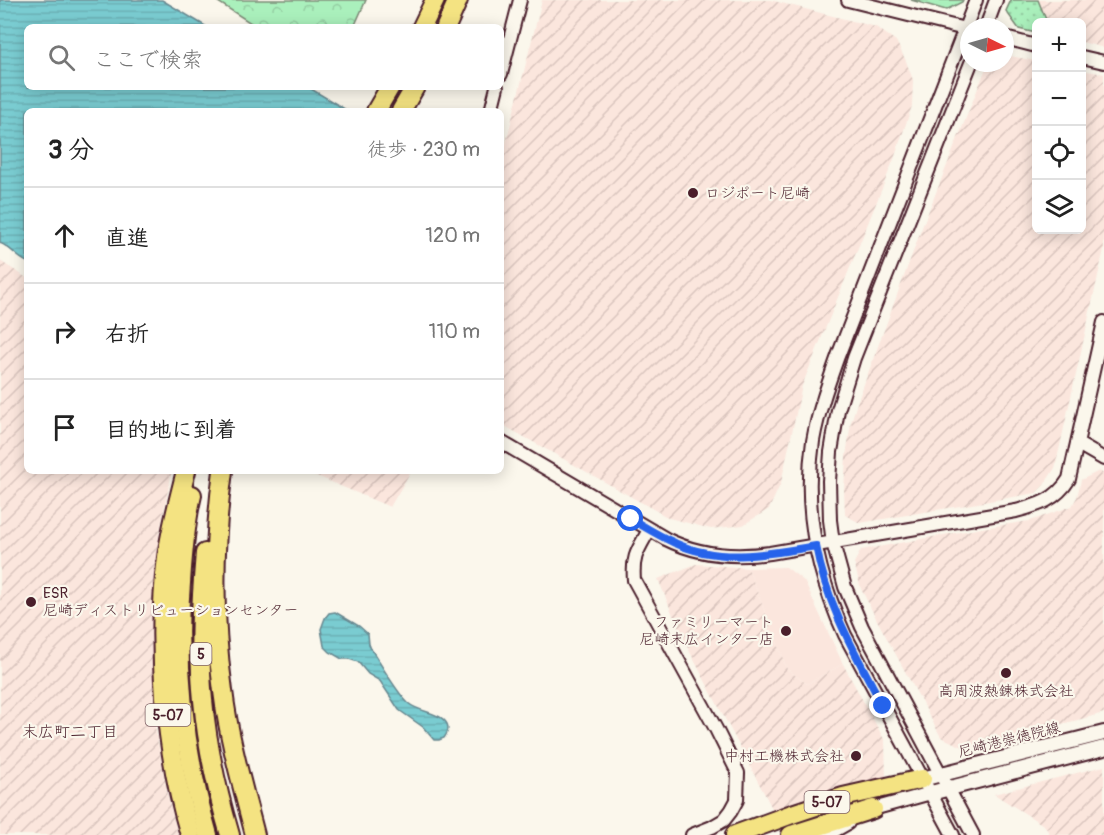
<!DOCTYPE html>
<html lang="ja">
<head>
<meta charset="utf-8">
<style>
  body { margin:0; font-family:Pangolin,"Klee One",sans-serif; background:#f6f6f6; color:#222 }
  .controls { position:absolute; right:18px; top:18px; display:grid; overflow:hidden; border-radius:9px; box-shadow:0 3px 15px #0003 }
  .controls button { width:54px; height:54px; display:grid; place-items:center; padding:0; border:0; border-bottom:2px solid #e0e0e0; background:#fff; color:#222; font:30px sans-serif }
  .compass { position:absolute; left:960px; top:18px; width:54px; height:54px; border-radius:50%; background:#fff; box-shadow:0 3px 15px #0003; rotate:95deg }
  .stop { position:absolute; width:18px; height:18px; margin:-14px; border:4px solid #2563eb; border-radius:50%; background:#fff }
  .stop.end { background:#2563eb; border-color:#fff; box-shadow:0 2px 6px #0008 }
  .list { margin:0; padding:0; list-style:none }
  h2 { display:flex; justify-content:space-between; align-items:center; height:78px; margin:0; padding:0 24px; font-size:26px }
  h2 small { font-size:20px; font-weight:400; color:#767676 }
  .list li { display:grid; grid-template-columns:39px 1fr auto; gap:18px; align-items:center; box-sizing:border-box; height:96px; padding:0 24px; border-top:2px solid #e0e0e0 }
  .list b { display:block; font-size:22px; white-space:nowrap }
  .list em { font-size:20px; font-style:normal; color:#767676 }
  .icon { flex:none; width:33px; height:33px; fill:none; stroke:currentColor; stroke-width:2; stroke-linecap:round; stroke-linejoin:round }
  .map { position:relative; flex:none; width:1104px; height:835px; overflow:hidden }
  .search { position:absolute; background:#fff; box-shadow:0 3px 15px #0003; left:24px; top:24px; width:480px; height:66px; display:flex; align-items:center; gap:15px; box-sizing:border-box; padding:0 21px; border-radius:9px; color:#767676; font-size:22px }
  .panel { position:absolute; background:#fff; box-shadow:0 3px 15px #0003; left:24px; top:108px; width:480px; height:366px; border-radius:9px }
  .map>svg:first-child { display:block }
  .built { fill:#fbe6dd }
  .industrial { fill:url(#industrial-furrows) }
  .park { fill:url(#park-crowns); stroke:#7a8874; stroke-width:1.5 }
  .garden { fill:url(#garden-dots); stroke:#7a8874; stroke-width:1.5 }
  .pitch { fill:#aaf0bc; stroke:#7a8874; stroke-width:1.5 }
  .water { fill:url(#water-rules); stroke:#67878f; stroke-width:1.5 }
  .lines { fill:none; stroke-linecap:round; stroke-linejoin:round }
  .tertiary-casing { stroke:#4a1f2b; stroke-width:16 }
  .secondary-casing { stroke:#4a1f2b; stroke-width:18 }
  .motorway-casing { stroke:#4a1f2b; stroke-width:22 }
  .tertiary { stroke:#fbf7ec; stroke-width:12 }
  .secondary { stroke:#fbf7ec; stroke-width:14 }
  .motorway { stroke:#f4e382; stroke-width:18 }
  .route { stroke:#2563eb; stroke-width:8 }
  .poi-dot { fill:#4a1f2b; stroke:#fbf7ec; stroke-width:2 }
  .labels { text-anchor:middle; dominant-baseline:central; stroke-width:4.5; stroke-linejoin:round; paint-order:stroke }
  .shield { fill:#fbf7ec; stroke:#7f6065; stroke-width:1.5 }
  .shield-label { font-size:14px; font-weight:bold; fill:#4a1f2b }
  .poi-label { font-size:15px; fill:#4a1f2b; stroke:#fbf7ec; text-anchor:start }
  .street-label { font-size:15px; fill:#4a1f2b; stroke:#fbf7ec }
  .neighbourhood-label { font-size:16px; fill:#4a1f2b; stroke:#fbf7ec }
</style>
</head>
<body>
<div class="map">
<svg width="1104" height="835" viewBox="0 0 1104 835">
  <defs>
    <pattern id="industrial-furrows" width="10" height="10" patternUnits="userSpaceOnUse" patternTransform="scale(1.5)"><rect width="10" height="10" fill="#fbe6dd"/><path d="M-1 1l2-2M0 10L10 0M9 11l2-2" fill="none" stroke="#d9c5be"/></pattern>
    <pattern id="park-crowns" width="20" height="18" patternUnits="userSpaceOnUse" patternTransform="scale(1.5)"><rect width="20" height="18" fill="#aaf0bc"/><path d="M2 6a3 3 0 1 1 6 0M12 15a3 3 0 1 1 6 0" fill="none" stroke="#94cda2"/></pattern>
    <pattern id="garden-dots" width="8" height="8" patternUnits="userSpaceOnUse" patternTransform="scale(1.5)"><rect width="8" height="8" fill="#aaf0bc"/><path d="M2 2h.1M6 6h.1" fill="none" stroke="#94cda2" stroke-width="1.8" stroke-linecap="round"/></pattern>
    <pattern id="water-rules" width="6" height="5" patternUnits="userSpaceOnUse" patternTransform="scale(1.5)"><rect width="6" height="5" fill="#7accd1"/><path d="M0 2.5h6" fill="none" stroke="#6bafb4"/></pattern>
  </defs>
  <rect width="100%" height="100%" fill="#fbf7ec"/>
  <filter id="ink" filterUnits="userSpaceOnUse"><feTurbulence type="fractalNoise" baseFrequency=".0167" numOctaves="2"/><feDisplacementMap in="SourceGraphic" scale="12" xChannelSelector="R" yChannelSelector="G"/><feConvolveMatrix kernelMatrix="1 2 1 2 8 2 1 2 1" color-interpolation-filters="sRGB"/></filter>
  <g filter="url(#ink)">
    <polygon class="built" points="786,567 804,581 843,664 807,684 787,669 748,568"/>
    <g class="industrial">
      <polygon points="542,0 770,0 876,27 896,41 906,61 913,80 912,106 894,159 802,386 781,483 769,509 743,525 711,529 669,518 501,424 501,162"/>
      <polygon points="1038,0 1104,0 1104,48 1082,42 1082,22 1047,22"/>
      <polygon points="1005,55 1036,61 1036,230 1082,230 1082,70 1104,74 1104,249 1055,468 1044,485 1036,493 860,523 845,515 844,490 846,456 851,422 857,403 923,225 988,63 1005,63"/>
      <polygon points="0,261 27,278 27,471 172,471 159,535 152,644 155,726 168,797 178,835 0,835"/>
      <polygon points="305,471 411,471 390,507"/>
      <polygon points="1099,471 1104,474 1104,713 967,749 941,737 878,622 861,589 854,563 861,550 982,528 1030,521 1072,506 1077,497 1081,480"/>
      <polygon points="696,564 748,568 787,669 807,684 843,664 885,741 886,777 773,810 682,637 658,579"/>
      <polygon points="1104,766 1104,835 1050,835 1045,826 994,794"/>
    </g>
    <polygon class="park" points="215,0 366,0 354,27 257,27"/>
    <polygon class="garden" points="1011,0 1038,0 1047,22 1036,22 1036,33 1019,29 1006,11"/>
    <polygon class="pitch" points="911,0 963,0 962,2 946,10"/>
    <g class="water">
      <path d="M0,0h162l45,27h-180v60h281l40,24h-321v151c-11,-5 -15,-14 -27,-19z"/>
      <path d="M335,612l24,14 9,8 1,10 2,5c10,15 24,41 37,54 10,9 30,9 37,18 5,6 3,11 -1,17l-5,2h-5l-11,-13 -24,-17 -19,-29 -12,-7 -10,-12 -9,-3h-7l-12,-7 -6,-6 -3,-17 4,-11 4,-5z"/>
    </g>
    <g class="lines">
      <defs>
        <g id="tertiary">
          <polyline points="848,0 969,30"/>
          <polyline points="986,27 996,0"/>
          <polyline points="1005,38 1036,46"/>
          <polyline points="1082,57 1104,62"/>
          <polyline points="971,63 854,358 838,410 831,452 829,481 830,520 833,543 845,587 862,627 973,835"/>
          <polyline points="501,74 520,0"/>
          <polyline points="491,111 497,87"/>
          <path d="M501,442l165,97c32,16 68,19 104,14l246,-42c23,-6 40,-11 53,-32l35,-157"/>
          <polyline points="1078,444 1104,459"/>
          <path d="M649,530c-11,20 -17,26 -15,50l82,149 22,44 -1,27 -6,11 -7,9 -12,7 -20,8"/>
          <polyline points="868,811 873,809 931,793"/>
          <polyline points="827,835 848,823"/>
          <path d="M953,835l-108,-200c-28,-61 -42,-127 -32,-194 5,-29 15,-57 25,-85l138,-356"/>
        </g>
        <g id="secondary">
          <polyline points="922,779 1104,733"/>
          <polyline points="931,793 1104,748"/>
        </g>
        <g id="motorway">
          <polyline points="422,27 435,0"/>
          <polyline points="446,27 458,0"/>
          <polyline points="376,111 390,87"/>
          <polyline points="401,111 415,87"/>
          <path d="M186,471c-7,28 -15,57 -19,86 -11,86 -2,194 23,278"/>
          <path d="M223,471c-10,73 -10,148 0,220 6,49 20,97 32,144"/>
          <path d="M192,495c-6,24 -8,49 -10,73 -8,90 1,180 26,267"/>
          <path d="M205,553c-4,48 -7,98 -2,147 4,45 14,91 27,135"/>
          <polyline points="735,835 792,814 843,797 922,779"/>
          <polyline points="791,835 873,809"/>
        </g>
      </defs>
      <use href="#tertiary" class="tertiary-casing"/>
      <use href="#secondary" class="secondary-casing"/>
      <use href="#motorway" class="motorway-casing"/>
      <use href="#tertiary" class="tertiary"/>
      <use href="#secondary" class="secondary"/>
      <use href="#motorway" class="motorway"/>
    </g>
  </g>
  <g class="lines" filter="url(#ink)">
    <path class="route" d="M631,519c14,8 28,17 44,24 45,21 94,11 141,3 11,60 39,107 67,160"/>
  </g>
  <g class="poi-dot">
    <circle cx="693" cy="193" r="6"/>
    <circle cx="31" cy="602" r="6"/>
    <circle cx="786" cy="631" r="6"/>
    <circle cx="1006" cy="673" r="6"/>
    <circle cx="856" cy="756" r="6"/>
  </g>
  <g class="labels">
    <g class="shield">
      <rect x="190.5" y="643" width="21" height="22" rx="4.5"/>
      <rect x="145.5" y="704" width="45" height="22" rx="4.5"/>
      <rect x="804.5" y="791" width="45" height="22" rx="4.5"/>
    </g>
    <g class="shield-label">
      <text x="201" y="654">5</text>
      <text x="168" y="715">5-07</text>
      <text x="827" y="802">5-07</text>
    </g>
    <g class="poi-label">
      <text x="705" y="193">ロジポート尼崎</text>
      <text x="43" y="593">ESR<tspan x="43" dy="17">尼崎ディストリビューションセンター</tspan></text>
      <text x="774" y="622" text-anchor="end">ファミリーマート<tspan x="774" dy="17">尼崎末広インター店</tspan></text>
      <text x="1006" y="691" text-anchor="middle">高周波熱錬株式会社</text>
      <text x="844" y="756" text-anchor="end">中村工機株式会社</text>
    </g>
    <g class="street-label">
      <text transform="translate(1009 740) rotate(-14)">尼崎港崇徳院線</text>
    </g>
    <g class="neighbourhood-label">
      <text x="70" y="732">末広町二丁目</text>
    </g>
  </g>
</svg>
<div class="controls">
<button>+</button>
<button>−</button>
<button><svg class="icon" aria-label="locate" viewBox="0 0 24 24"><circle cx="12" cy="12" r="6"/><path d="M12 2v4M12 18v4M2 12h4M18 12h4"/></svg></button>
<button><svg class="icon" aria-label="layers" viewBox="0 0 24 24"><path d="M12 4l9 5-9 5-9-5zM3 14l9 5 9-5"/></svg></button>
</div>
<svg class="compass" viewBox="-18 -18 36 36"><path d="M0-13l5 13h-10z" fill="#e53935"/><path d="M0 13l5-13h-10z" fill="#767676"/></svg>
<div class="stop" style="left:631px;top:519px"></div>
<div class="stop end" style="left:883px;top:706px"></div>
<div class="search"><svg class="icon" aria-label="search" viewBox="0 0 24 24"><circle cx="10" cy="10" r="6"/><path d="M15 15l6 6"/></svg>ここで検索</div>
<section class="panel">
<h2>3 分<small>徒歩 · 230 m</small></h2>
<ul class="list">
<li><svg class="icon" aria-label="ahead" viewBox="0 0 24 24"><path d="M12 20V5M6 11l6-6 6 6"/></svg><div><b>直進</b></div><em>120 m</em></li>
<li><svg class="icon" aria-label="right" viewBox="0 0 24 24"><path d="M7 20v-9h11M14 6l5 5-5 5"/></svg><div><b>右折</b></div><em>110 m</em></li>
<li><svg class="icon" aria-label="arrive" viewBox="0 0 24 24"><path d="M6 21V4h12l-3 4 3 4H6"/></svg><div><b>目的地に到着</b></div></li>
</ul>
</section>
</div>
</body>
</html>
